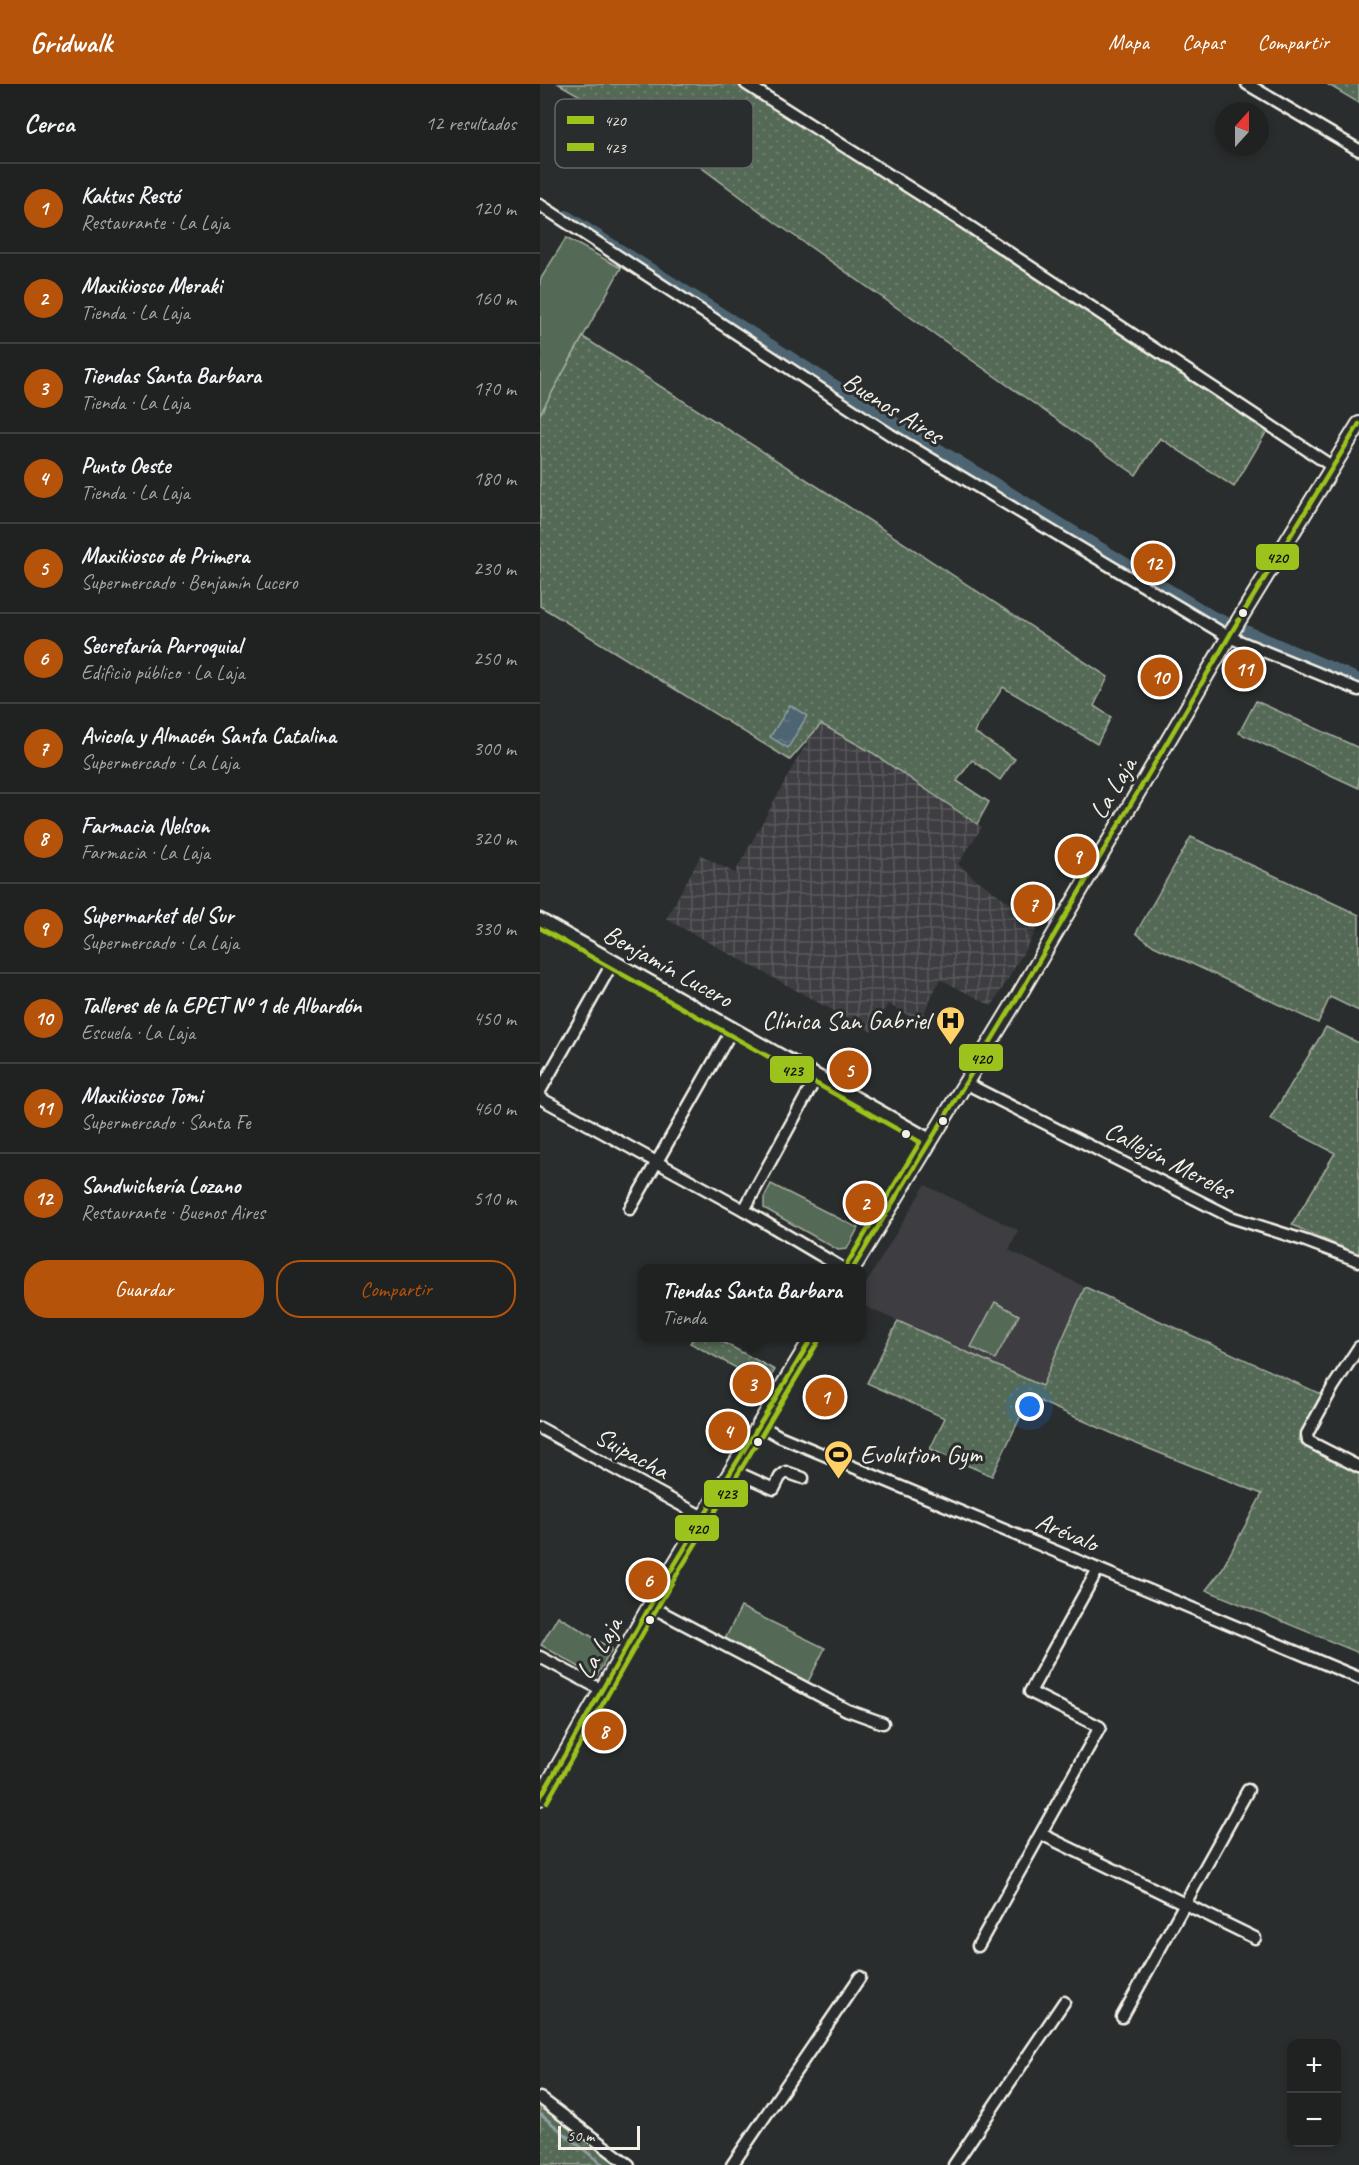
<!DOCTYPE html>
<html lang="es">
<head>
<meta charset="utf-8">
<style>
  body { margin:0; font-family:Caveat,sans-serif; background:#2d2f2f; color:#f1f3f6 }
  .controls { position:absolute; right:18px; bottom:18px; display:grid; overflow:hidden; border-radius:12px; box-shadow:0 3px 9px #0003 }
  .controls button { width:54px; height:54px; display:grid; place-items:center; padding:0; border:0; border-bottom:2px solid #3d3f40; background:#202222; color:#f1f3f6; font:30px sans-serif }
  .compass { position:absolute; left:675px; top:18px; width:54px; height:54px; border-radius:50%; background:#202222; box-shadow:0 3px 9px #0003; rotate:21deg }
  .scale { position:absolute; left:18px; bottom:15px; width:82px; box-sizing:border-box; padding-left:6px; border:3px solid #f4f1e8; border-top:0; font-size:16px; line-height:21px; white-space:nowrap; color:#f4f1e8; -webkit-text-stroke:4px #2a2d2e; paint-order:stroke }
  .you { position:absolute; left:490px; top:1323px; width:21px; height:21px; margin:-15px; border:4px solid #fff; border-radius:50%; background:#1a73e8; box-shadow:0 0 0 9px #1a73e833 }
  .badge { display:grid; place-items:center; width:39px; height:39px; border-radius:50%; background:#b45309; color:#fff; font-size:20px; font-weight:700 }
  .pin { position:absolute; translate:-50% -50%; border:3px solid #fff; box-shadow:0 2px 6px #0006 }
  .popup { position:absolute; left:98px; top:1180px; width:228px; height:78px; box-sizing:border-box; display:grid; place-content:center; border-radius:12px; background:#202222; filter:drop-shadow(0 2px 4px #0005); font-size:20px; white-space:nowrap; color:#a2a4a5 }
  .popup b { font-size:22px; color:#f1f3f6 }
  .popup::after { content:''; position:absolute; left:50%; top:100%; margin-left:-12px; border:12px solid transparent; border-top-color:#202222 }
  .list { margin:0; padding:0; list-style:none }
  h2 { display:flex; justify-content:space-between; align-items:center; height:78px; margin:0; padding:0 24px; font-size:26px }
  h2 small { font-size:20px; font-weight:400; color:#a2a4a5 }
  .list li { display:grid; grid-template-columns:39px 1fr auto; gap:18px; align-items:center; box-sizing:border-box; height:90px; padding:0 24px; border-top:2px solid #3d3f40 }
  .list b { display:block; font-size:22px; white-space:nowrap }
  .list p { margin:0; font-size:20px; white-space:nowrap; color:#a2a4a5 }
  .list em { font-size:20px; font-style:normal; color:#a2a4a5 }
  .actions { display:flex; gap:12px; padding:18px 24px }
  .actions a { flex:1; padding:14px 0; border:2px solid #b45309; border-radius:24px; text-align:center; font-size:21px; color:#b45309 }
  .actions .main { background:#b45309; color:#fff }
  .map { position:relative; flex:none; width:819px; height:2081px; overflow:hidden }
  header { display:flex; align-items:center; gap:36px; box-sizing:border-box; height:84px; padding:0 30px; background:#b45309; color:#fff }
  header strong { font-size:28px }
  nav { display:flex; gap:33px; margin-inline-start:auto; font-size:21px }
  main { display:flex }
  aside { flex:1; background:#202222 }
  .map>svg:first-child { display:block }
  .built { fill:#3c3d42 }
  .industrial { fill:url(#industrial-grid) }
  .grass { fill:url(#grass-dots); stroke:#a4ae9f; stroke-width:1.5 }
  .green { fill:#556a56; stroke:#a4ae9f; stroke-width:1.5 }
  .water { fill:url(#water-ripples); stroke:#909da1; stroke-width:1.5 }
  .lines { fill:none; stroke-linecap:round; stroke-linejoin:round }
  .stream { stroke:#909da1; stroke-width:3 }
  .canal { stroke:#4e6572; stroke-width:12 }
  .minor-casing { stroke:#f4f1e8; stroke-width:15 }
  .secondary-casing { stroke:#f4f1e8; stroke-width:18 }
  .minor { stroke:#2a2d2e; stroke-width:10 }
  .secondary { stroke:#2a2d2e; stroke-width:14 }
  .bus-1-casing { stroke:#2a2d2e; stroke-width:9 }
  .bus-2-casing { stroke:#2a2d2e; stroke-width:9 }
  .bus-1 { stroke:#9cc31c; stroke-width:4.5 }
  .bus-2 { stroke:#9cc31c; stroke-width:4.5 }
  .bus-dot { fill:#f4f1e8; stroke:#2a2d2e; stroke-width:2 }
  .labels { text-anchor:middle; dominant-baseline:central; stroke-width:6; stroke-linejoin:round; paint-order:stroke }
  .street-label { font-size:26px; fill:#f4f1e8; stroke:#2a2d2e }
  .poi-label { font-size:26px; fill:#f4f1e8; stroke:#2a2d2e; text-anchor:end }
  .key { fill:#2a2d2e; stroke:#676866; stroke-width:1.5 }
  .key-label { font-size:16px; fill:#f4f1e8 }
  .line-badge { stroke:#2a2d2e; stroke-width:2 }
  .pale-badge-label { font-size:16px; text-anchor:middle; font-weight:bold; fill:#111 }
</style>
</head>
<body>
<header>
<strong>Gridwalk</strong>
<nav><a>Mapa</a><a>Capas</a><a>Compartir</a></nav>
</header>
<main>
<aside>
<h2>Cerca<small>12 resultados</small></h2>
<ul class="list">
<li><span class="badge">1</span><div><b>Kaktus Restó</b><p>Restaurante · La Laja</p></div><em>120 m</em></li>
<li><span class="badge">2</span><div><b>Maxikiosco Meraki</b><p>Tienda · La Laja</p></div><em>160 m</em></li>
<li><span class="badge">3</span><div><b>Tiendas Santa Barbara</b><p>Tienda · La Laja</p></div><em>170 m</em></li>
<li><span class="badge">4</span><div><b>Punto Oeste</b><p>Tienda · La Laja</p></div><em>180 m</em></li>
<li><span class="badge">5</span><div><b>Maxikiosco de Primera</b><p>Supermercado · Benjamín Lucero</p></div><em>230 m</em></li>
<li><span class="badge">6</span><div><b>Secretaría Parroquial</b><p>Edificio público · La Laja</p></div><em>250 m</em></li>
<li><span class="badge">7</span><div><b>Avicola y Almacén Santa Catalina</b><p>Supermercado · La Laja</p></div><em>300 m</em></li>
<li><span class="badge">8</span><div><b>Farmacia Nelson</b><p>Farmacia · La Laja</p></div><em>320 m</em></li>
<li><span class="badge">9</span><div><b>Supermarket del Sur</b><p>Supermercado · La Laja</p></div><em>330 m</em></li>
<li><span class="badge">10</span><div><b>Talleres de la EPET Nº 1 de Albardón</b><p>Escuela · La Laja</p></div><em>450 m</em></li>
<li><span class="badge">11</span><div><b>Maxikiosco Tomi</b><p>Supermercado · Santa Fe</p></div><em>460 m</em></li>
<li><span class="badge">12</span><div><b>Sandwichería Lozano</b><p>Restaurante · Buenos Aires</p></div><em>510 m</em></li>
</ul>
<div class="actions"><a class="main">Guardar</a><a>Compartir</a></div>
</aside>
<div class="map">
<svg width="819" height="2081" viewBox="0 0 819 2081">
  <defs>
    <pattern id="industrial-grid" width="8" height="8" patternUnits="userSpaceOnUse" patternTransform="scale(1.5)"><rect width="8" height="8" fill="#3c3d42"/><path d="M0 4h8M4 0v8" fill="none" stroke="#595a5d"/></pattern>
    <pattern id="grass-dots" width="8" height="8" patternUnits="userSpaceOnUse" patternTransform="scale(1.5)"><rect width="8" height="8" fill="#556a56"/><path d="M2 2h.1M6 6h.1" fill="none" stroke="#6e806e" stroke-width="1.8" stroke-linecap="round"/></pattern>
    <pattern id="water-ripples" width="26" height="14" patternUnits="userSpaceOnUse" patternTransform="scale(1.5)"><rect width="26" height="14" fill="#4e6572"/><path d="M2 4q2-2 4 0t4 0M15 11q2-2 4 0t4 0" fill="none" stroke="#687c86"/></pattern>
  </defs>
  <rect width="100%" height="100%" fill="#2a2d2e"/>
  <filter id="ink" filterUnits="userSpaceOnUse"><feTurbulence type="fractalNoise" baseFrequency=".0167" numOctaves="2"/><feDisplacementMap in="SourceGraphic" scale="12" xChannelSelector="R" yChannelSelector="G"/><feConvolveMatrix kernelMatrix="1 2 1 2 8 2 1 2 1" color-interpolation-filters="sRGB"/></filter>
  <g filter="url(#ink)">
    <polygon class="built" points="385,1101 478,1146 469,1166 545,1203 502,1302 322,1221 322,1206"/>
    <polygon class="industrial" points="280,640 331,668 442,743 418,780 433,793 500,840 452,922 400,895 380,938 348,920 332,948 126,835 161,771 195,789 258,673"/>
    <g class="grass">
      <polygon points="19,0 196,0 263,41 727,347 694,403 620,354 596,391 236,139 147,73"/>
      <polygon points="787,0 819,0 819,19"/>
      <polygon points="43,253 286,408 568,593 554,622 571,633 557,660 463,603 434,648 475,675 460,696 432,676 417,697 449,718 437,740 331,668 281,640 250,676 0,522 0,330"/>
      <polygon points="716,617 819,664 819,704 699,649"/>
      <polygon points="651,753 819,831 819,927 790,913 778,939 614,862 596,849"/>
      <polygon points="786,943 819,959 819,1171 752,1141 795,1069 730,1035"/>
      <polygon points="545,1203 783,1311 762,1346 759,1356 819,1387 819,1569 666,1506 681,1487 722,1410 587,1356 490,1313 452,1392 390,1365 405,1334 327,1299 358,1237 502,1302"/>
      <polygon points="153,1254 175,1254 235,1286 226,1300 150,1259"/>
      <polygon points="0,2021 79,2081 0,2081"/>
    </g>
    <g class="green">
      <polygon points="26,154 81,184 0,330 0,196"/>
      <polygon points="231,1100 318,1144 307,1165 298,1166 224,1124 224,1114"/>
      <polygon points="455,1218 479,1231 455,1275 431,1263"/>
      <polygon points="201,1523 285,1564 268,1598 184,1557"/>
      <polygon points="18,1532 72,1565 56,1593 1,1561"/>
    </g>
    <polygon class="water" points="250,621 267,632 248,664 230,653"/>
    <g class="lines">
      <polyline class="stream" points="0,2030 63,2081"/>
      <polyline class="canal" points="26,132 316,315 673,533 819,596"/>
      <defs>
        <g id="minor">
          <polyline points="206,0 406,127 793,383"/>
          <polyline points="707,0 819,66"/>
          <polyline points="0,121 351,351 689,553 819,606"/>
          <polyline points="0,835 390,1055"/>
          <polyline points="425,999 691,1133 766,1157 819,1177"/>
          <polyline points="0,1007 73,878"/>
          <polyline points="0,1014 204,1126 302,1184"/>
          <polyline points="90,1125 193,944"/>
          <polyline points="204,1126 277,992"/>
          <polyline points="819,1263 793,1303 767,1350 768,1357 819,1383"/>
          <polyline points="220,1341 239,1352 819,1594"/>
          <polyline points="0,1344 163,1433"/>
          <polyline points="192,1386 234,1405 240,1393 246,1388 263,1394"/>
          <polyline points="110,1522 307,1626 343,1639"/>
          <polyline points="0,1573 62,1606"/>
          <polyline points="501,1750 715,1854"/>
          <polyline points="438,1862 560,1643 490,1608 558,1485"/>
          <polyline points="582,1933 708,1706"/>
          <polyline points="0,2014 89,2081"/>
          <polyline points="192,2081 320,1893"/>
          <polyline points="414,2081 524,1918"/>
        </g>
        <g id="secondary">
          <polyline points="313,1184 479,911 694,544 819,340"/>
          <polyline points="0,1714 118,1508 272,1254"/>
        </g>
      </defs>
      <use href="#minor" class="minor-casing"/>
      <use href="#secondary" class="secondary-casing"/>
      <use href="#minor" class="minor"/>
      <use href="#secondary" class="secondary"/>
      <defs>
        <g id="bus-1">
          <polyline points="313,1184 479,911 694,544 819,340"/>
          <polyline points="0,1714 118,1508 272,1254"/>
        </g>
        <g id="bus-2">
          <polyline points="0,844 380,1058 307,1180"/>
          <polyline points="7,1718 124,1512 278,1258"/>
        </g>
      </defs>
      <use href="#bus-1" class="bus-1-casing"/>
      <use href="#bus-2" class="bus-2-casing"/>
      <use href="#bus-1" class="bus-1"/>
      <use href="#bus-2" class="bus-2"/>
    </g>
  </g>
  <defs>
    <symbol id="hospital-pin" viewBox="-11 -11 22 30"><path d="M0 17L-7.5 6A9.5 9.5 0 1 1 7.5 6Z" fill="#ffd166" stroke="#2a2d2e"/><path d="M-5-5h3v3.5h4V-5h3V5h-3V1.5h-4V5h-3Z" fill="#111"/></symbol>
    <symbol id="stadium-pin" viewBox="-11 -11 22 30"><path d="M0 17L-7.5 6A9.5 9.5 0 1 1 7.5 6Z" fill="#ffd166" stroke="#2a2d2e"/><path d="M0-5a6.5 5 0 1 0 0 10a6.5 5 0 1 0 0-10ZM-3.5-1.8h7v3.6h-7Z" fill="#111"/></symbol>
  </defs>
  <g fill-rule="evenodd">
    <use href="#hospital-pin" x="394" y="920" width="33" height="45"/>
    <use href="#stadium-pin" x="282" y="1354" width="33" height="45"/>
  </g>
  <g class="bus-dot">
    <circle cx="703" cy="529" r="5"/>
    <circle cx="403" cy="1037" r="5"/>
    <circle cx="366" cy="1050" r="5"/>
    <circle cx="218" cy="1358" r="5"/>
    <circle cx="110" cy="1536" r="5"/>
  </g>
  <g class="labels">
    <g class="street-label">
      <text transform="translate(353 324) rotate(32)">Buenos Aires</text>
      <text transform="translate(573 704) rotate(-59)">La Laja</text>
      <text transform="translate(128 882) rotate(29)">Benjamín Lucero</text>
      <text transform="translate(629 1076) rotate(27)">Callejón Mereles</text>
      <text transform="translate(92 1369) rotate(29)">Suipacha</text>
      <text transform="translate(527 1448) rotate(23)">Arévalo</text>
      <text transform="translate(59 1564) rotate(-60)">La Laja</text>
    </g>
    <g class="poi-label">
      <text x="390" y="936">Clínica San Gabriel</text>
      <text x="320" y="1370" text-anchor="start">Evolution Gym</text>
    </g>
  </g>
  <rect x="15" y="15" width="198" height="69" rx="9" class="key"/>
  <rect x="27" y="32" width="27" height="8" fill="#9cc31c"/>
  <rect x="27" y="59" width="27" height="8" fill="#9cc31c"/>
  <g class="key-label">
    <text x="64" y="42">420</text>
    <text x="64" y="69">423</text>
  </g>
  <g class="line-badge">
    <rect x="715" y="459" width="45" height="28" rx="6" fill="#9cc31c"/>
    <rect x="418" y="959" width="46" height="29" rx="6" fill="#9cc31c"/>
    <rect x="229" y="971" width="46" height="29" rx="6" fill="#9cc31c"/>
    <rect x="163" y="1395" width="46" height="29" rx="6" fill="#9cc31c"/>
    <rect x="134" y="1430" width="46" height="28" rx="6" fill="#9cc31c"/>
  </g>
  <g class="pale-badge-label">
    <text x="737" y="479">420</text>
    <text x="441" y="980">420</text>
    <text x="252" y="992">423</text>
    <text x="186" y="1415">423</text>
    <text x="157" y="1450">420</text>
  </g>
</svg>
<div class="controls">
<button>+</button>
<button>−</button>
</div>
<svg class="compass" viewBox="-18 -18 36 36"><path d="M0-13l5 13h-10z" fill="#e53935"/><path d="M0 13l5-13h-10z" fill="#a2a4a5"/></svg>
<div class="scale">50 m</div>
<div class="you"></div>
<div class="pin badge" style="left:285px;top:1313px">1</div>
<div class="pin badge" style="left:325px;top:1119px">2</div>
<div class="pin badge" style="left:212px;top:1300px">3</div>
<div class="popup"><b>Tiendas Santa Barbara</b>Tienda</div>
<div class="pin badge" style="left:188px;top:1347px">4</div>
<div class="pin badge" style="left:309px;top:986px">5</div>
<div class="pin badge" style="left:108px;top:1496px">6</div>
<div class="pin badge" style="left:493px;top:820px">7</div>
<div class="pin badge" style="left:64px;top:1647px">8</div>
<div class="pin badge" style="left:537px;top:772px">9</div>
<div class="pin badge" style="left:620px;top:593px">10</div>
<div class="pin badge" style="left:704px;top:585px">11</div>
<div class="pin badge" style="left:613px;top:479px">12</div>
</div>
</main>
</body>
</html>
